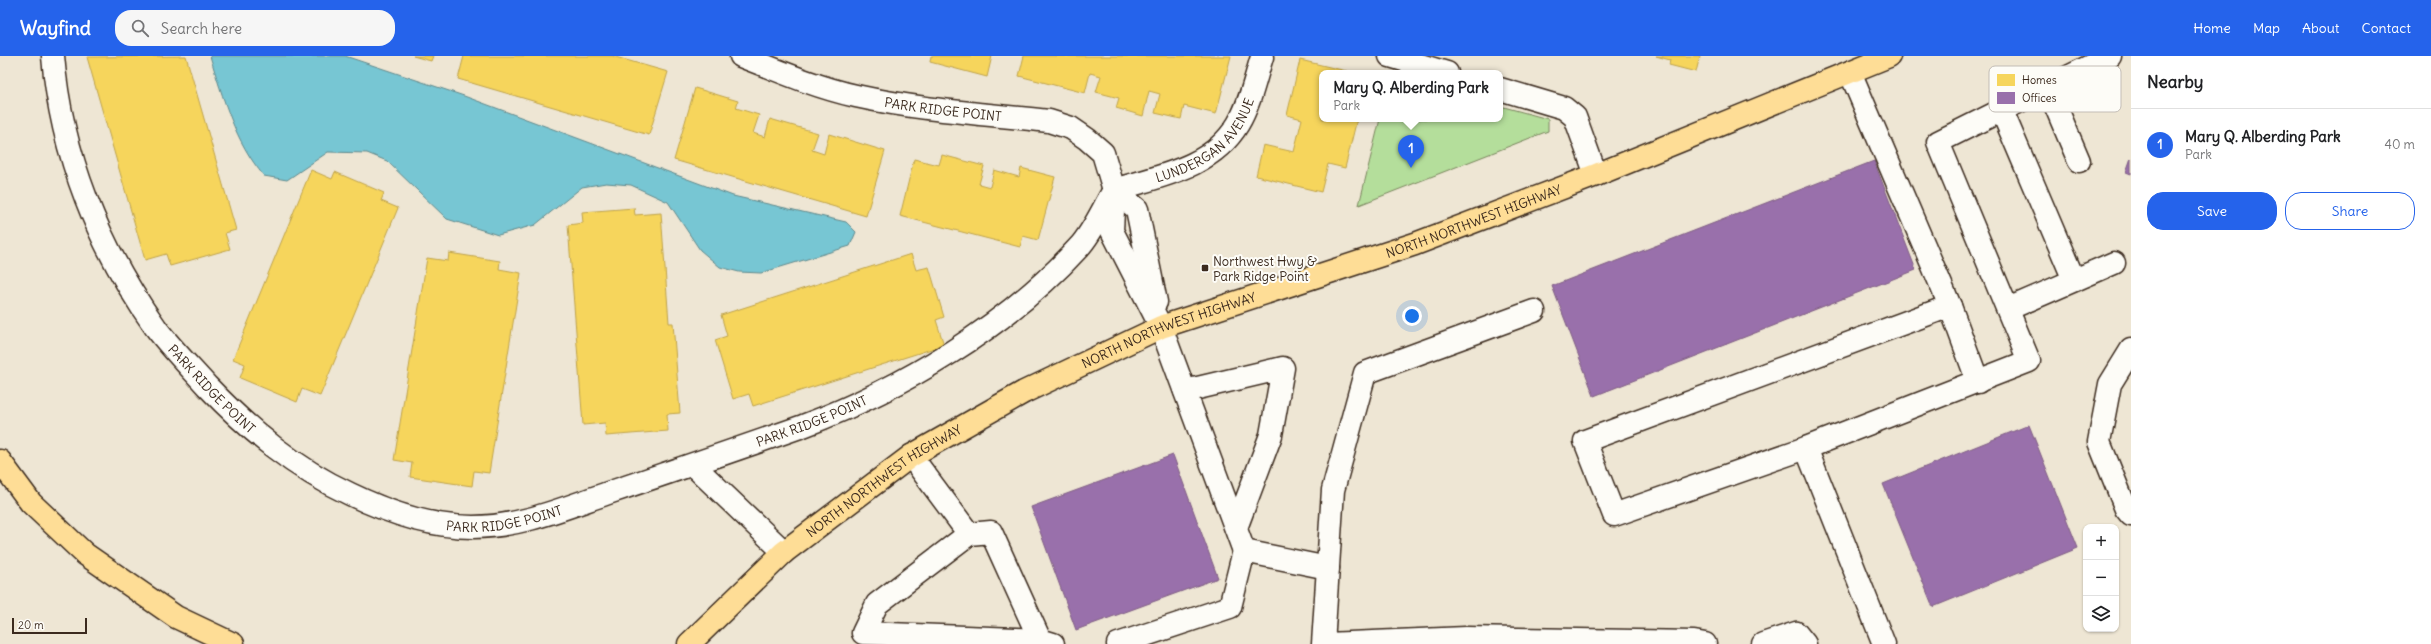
<!DOCTYPE html>
<html lang="en">
<head>
<meta charset="utf-8">
<style>
  body { margin:0; font-family:Delius,sans-serif; background:#f6f6f6; color:#202124 }
  .controls { position:absolute; right:12px; bottom:12px; display:grid; overflow:hidden; border-radius:8px; box-shadow:0 1px 3px #0004 }
  .controls button { width:36px; height:36px; display:grid; place-items:center; padding:0; border:0; border-bottom:1px solid #e0e0e0; background:#fff; color:#202124; font:20px sans-serif }
  .scale { position:absolute; left:12px; bottom:10px; width:75px; box-sizing:border-box; padding-left:4px; border:2px solid #3b2a1e; border-top:0; font-size:11px; line-height:14px; white-space:nowrap; color:#3b2a1e; -webkit-text-stroke:3px #fdfcf7; paint-order:stroke }
  .you { position:absolute; left:1412px; top:260px; width:14px; height:14px; margin:-10px; border:3px solid #fff; border-radius:50%; background:#1a73e8; box-shadow:0 0 0 6px #1a73e833 }
  .badge { display:grid; place-items:center; width:26px; height:26px; border-radius:50%; background:#2563eb; color:#fff; font-size:13px; font-weight:700 }
  .pin { position:absolute; translate:-50% -33px; filter:drop-shadow(0 1px 2px #0008) }
  .pin::after { content:''; position:absolute; top:21px; width:14px; height:12px; background:inherit; clip-path:polygon(0 0,100% 0,50% 100%) }
  .popup { position:absolute; left:1319px; top:14px; width:184px; height:52px; box-sizing:border-box; display:grid; place-content:center; border-radius:8px; background:#fff; filter:drop-shadow(0 1px 3px #0005); font-size:13px; white-space:nowrap; color:#757577 }
  .popup b { font-size:15px; color:#202124 }
  .popup::after { content:''; position:absolute; left:50%; top:100%; margin-left:-8px; border:8px solid transparent; border-top-color:#fff }
  .list { margin:0; padding:0; list-style:none }
  h2 { display:flex; justify-content:space-between; align-items:center; height:52px; margin:0; padding:0 16px; font-size:17px }
  h2 small { font-size:13px; font-weight:400; color:#757577 }
  .list li { display:grid; grid-template-columns:26px 1fr auto; gap:12px; align-items:center; box-sizing:border-box; height:72px; padding:0 16px; border-top:1px solid #e0e0e0 }
  .list b { display:block; font-size:15px; white-space:nowrap }
  .list p { margin:0; font-size:13px; white-space:nowrap; color:#757577 }
  .list em { font-size:13px; font-style:normal; color:#757577 }
  .actions { display:flex; gap:8px; padding:12px 16px }
  .actions a { flex:1; padding:9px 0; border:1px solid #2563eb; border-radius:16px; text-align:center; font-size:14px; color:#2563eb }
  .actions .main { background:#2563eb; color:#fff }
  .icon { flex:none; width:22px; height:22px; fill:none; stroke:currentColor; stroke-width:2; stroke-linecap:round; stroke-linejoin:round }
  .map { position:relative; flex:none; width:2131px; height:588px; overflow:hidden }
  header { display:flex; align-items:center; gap:24px; box-sizing:border-box; height:56px; padding:0 20px; background:#2563eb; color:#fff }
  header strong { font-size:19px }
  nav { display:flex; gap:22px; margin-inline-start:auto; font-size:14px }
  .search { width:280px; height:36px; background:#f6f6f6; display:flex; align-items:center; gap:10px; box-sizing:border-box; padding:0 14px; border-radius:16px; color:#757577; font-size:15px }
  main { display:flex }
  aside { flex:1; background:#fff }
  .map>svg:first-child { display:block }
  .green { fill:#b4de9b; stroke:#78845c }
  .water { fill:#77c6d3; stroke:#5f888b }
  .homes { fill:#f6d55c; stroke:#bea249 }
  .offices { fill:#9970ab; stroke:#7d5b81 }
  .lines { fill:none; stroke-linecap:round; stroke-linejoin:round }
  .minor-casing { stroke:#3b2a1e; stroke-width:25 }
  .major-casing { stroke:#3b2a1e; stroke-width:25 }
  .highway-casing { stroke:#3b2a1e; stroke-width:25 }
  .minor { stroke:#fdfcf7; stroke-width:22 }
  .major { stroke:#fedd96; stroke-width:22 }
  .highway { stroke:#fedd96; stroke-width:22 }
  .poi-dot { fill:#3b2a1e; stroke:#fdfcf7; stroke-width:1.5 }
  .labels { text-anchor:middle; dominant-baseline:central; stroke-width:4; stroke-linejoin:round; paint-order:stroke }
  .street-label { font-size:13px; fill:#3b2a1e; stroke:#fdfcf7 }
  .poi-label { font-size:13px; fill:#3b2a1e; stroke:#fdfcf7; text-anchor:start }
  .key { fill:#fdfcf7; stroke:#c3bdb6; stroke-width:1 }
  .key-label { font-size:11px; fill:#3b2a1e }
</style>
</head>
<body>
<header>
<strong>Wayfind</strong>
<div class="search"><svg class="icon" aria-label="search" viewBox="0 0 24 24"><circle cx="10" cy="10" r="6"/><path d="M15 15l6 6"/></svg>Search here</div>
<nav><a>Home</a><a>Map</a><a>About</a><a>Contact</a></nav>
</header>
<main>
<div class="map">
<svg width="2131" height="588" viewBox="0 0 2131 588">
  <rect width="100%" height="100%" fill="#eee6d4"/>
  <filter id="ink" filterUnits="userSpaceOnUse"><feTurbulence type="fractalNoise" baseFrequency=".025" numOctaves="2"/><feDisplacementMap in="SourceGraphic" scale="8" xChannelSelector="R" yChannelSelector="G"/><feConvolveMatrix kernelMatrix="1 2 1 2 8 2 1 2 1" color-interpolation-filters="sRGB"/></filter>
  <g filter="url(#ink)">
    <polygon class="green" points="1500,50 1548,63 1548,75 1359,149 1380,63 1500,63"/>
    <path class="water" d="M210,0h135l119,40 269,100 113,26 10,10 -6,14 -89,27 -22,-1 -19,-5 -20,-17 -32,-48 -37,-17 -25,-2 -24,4 -47,38 -37,10 -51,-16 -60,-58 -20,-8 -39,-1 -41,28 -23,-4c-29,-34 -41,-78 -54,-120z"/>
    <g class="homes">
      <polygon points="186,0 236,174 225,177 230,193 170,210 166,198 145,204 87,1"/>
      <polygon points="413,0 433,0 431,5"/>
      <polygon points="464,0 612,0 668,16 649,79 458,23"/>
      <polygon points="931,0 992,0 987,21 930,6"/>
      <polygon points="1024,0 1231,0 1216,58 1184,50 1181,63 1155,57 1160,38 1149,35 1143,60 1116,52 1119,42 1096,36 1101,20 1090,17 1085,37 1019,20"/>
      <polygon points="1656,0 1700,0 1696,16 1669,9 1670,4"/>
      <polygon points="1300,4 1355,17 1322,17 1322,63 1357,63 1345,112 1328,108 1321,136 1256,120 1263,89 1294,96 1302,63 1287,59"/>
      <polygon points="695,32 738,45 736,52 759,59 753,77 765,81 770,63 818,77 812,94 824,98 829,78 885,95 866,160 674,104"/>
      <polygon points="942,99 984,110 979,128 990,131 994,114 1019,121 1021,112 1055,121 1038,184 1023,180 1020,191 900,160 914,103 939,109"/>
      <polygon points="311,114 332,123 335,116 384,137 381,145 398,152 320,340 302,333 297,346 240,322 245,308 233,303"/>
      <polygon points="634,152 635,159 661,157 669,267 673,267 680,357 667,358 668,375 606,380 605,367 583,369 568,169 583,167 582,156"/>
      <polygon points="449,197 500,205 499,213 521,217 489,417 474,415 472,430 410,421 412,407 394,404 427,202 448,205"/>
      <polygon points="911,198 916,214 929,211 944,261 936,264 944,289 753,350 749,338 733,343 715,284 727,280 721,259"/>
    </g>
    <g class="offices">
      <polygon points="2131,102 2131,118 2126,116"/>
      <polygon points="1874,105 1916,214 1594,340 1552,230"/>
      <polygon points="2029,369 2078,492 1933,551 1883,428"/>
      <polygon points="1173,399 1218,522 1076,574 1031,451"/>
    </g>
    <g class="lines">
      <defs>
        <g id="minor">
          <path id="s1" d="M53,0c8,98 46,192 103,272 15,20 34,39 51,58 42,44 87,82 143,108 37,18 81,33 123,33 47,0 91,-19 135,-34 65,-22 130,-44 195,-67 100,-38 203,-99 276,-179 14,-15 24,-39 35,-57"/>
          <path id="s2" d="M741,0c38,15 75,31 115,40 63,14 129,18 193,25l22,7 16,11 16,14 11,37 -2,41 49,96 83,224"/>
          <polyline points="1390,0 1447,17"/>
          <polyline points="1850,16 1950,250"/>
          <polyline points="2048,32 2079,105"/>
          <polyline points="1500,33 1564,52 1575,61 1596,119"/>
          <polyline points="2002,55 2074,224"/>
          <path id="s3" d="M1114,134c45,-14 98,-22 124,-66 12,-20 17,-45 24,-67"/>
          <polyline points="1114,134 1137,153 1156,246"/>
          <polyline points="2008,253 2114,207"/>
          <polyline points="2131,294 2110,328 2099,386 2126,453 2131,459"/>
          <polyline points="1185,335 1283,312 1271,379 1236,472"/>
          <polyline points="1806,392 1614,459 1585,385 1950,250 1978,326"/>
          <polyline points="911,400 969,478 877,548 863,577 1040,584 1053,588"/>
          <polyline points="693,409 784,496"/>
          <polyline points="969,478 991,476 1040,584"/>
          <polyline points="1118,588 1230,551 1244,495 1328,512"/>
          <polyline points="1323,588 1333,434 1365,317 1534,255"/>
          <polyline points="1326,588 1466,582 1694,586 1705,588"/>
          <polyline points="1763,588 1796,577 1805,588"/>
          <polyline points="1884,588 1806,392 2029,305 1938,86 2110,0"/>
        </g>
        <g id="major">
          <path id="s4" d="M689,588l95,-92 127,-96 113,-64 137,-65 254,-83 181,-69 293,-119"/>
        </g>
        <polyline id="highway" points="0,405 31,447 85,498 176,561 233,588"/>
      </defs>
      <use href="#minor" class="minor-casing"/>
      <use href="#major" class="major-casing"/>
      <use href="#highway" class="highway-casing"/>
      <use href="#minor" class="minor"/>
      <use href="#major" class="major"/>
      <use href="#highway" class="highway"/>
    </g>
  </g>
  <rect class="poi-dot" x="1201" y="208" width="8" height="8" rx="2"/>
  <g class="labels">
    <g class="street-label">
      <text stroke="none"><textPath href="#s2" startOffset="210">PARK RIDGE POINT</textPath></text>
      <text stroke="none"><textPath href="#s3" startOffset="108">LUNDERGAN AVENUE</textPath></text>
      <text stroke="none"><textPath href="#s4" startOffset="903">NORTH NORTHWEST HIGHWAY</textPath></text>
      <text stroke="none"><textPath href="#s4" startOffset="579">NORTH NORTHWEST HIGHWAY</textPath></text>
      <text stroke="none"><textPath href="#s1" startOffset="377">PARK RIDGE POINT</textPath></text>
      <text stroke="none"><textPath href="#s1" startOffset="1036">PARK RIDGE POINT</textPath></text>
      <text stroke="none"><textPath href="#s4" startOffset="255">NORTH NORTHWEST HIGHWAY</textPath></text>
      <text stroke="none"><textPath href="#s1" startOffset="712">PARK RIDGE POINT</textPath></text>
    </g>
    <g class="poi-label">
      <text x="1213" y="205">Northwest Hwy &amp;<tspan x="1213" dy="15">Park Ridge Point</tspan></text>
    </g>
  </g>
  <rect x="1989" y="10" width="132" height="46" rx="6" class="key"/>
  <rect x="1997" y="18" width="18" height="12" fill="#f6d55c"/>
  <rect x="1997" y="36" width="18" height="12" fill="#9970ab"/>
  <g class="key-label">
    <text x="2022" y="28">Homes</text>
    <text x="2022" y="46">Offices</text>
  </g>
</svg>
<div class="controls">
<button>+</button>
<button>−</button>
<button><svg class="icon" aria-label="layers" viewBox="0 0 24 24"><path d="M12 4l9 5-9 5-9-5zM3 14l9 5 9-5"/></svg></button>
</div>
<div class="scale">20 m</div>
<div class="you"></div>
<div class="pin badge" style="left:1411px;top:112px">1</div>
<div class="popup"><b>Mary Q. Alberding Park</b>Park</div>
</div>
<aside>
<h2>Nearby<small></small></h2>
<ul class="list">
<li><span class="badge">1</span><div><b>Mary Q. Alberding Park</b><p>Park</p></div><em>40 m</em></li>
</ul>
<div class="actions"><a class="main">Save</a><a>Share</a></div>
</aside>
</main>
</body>
</html>
